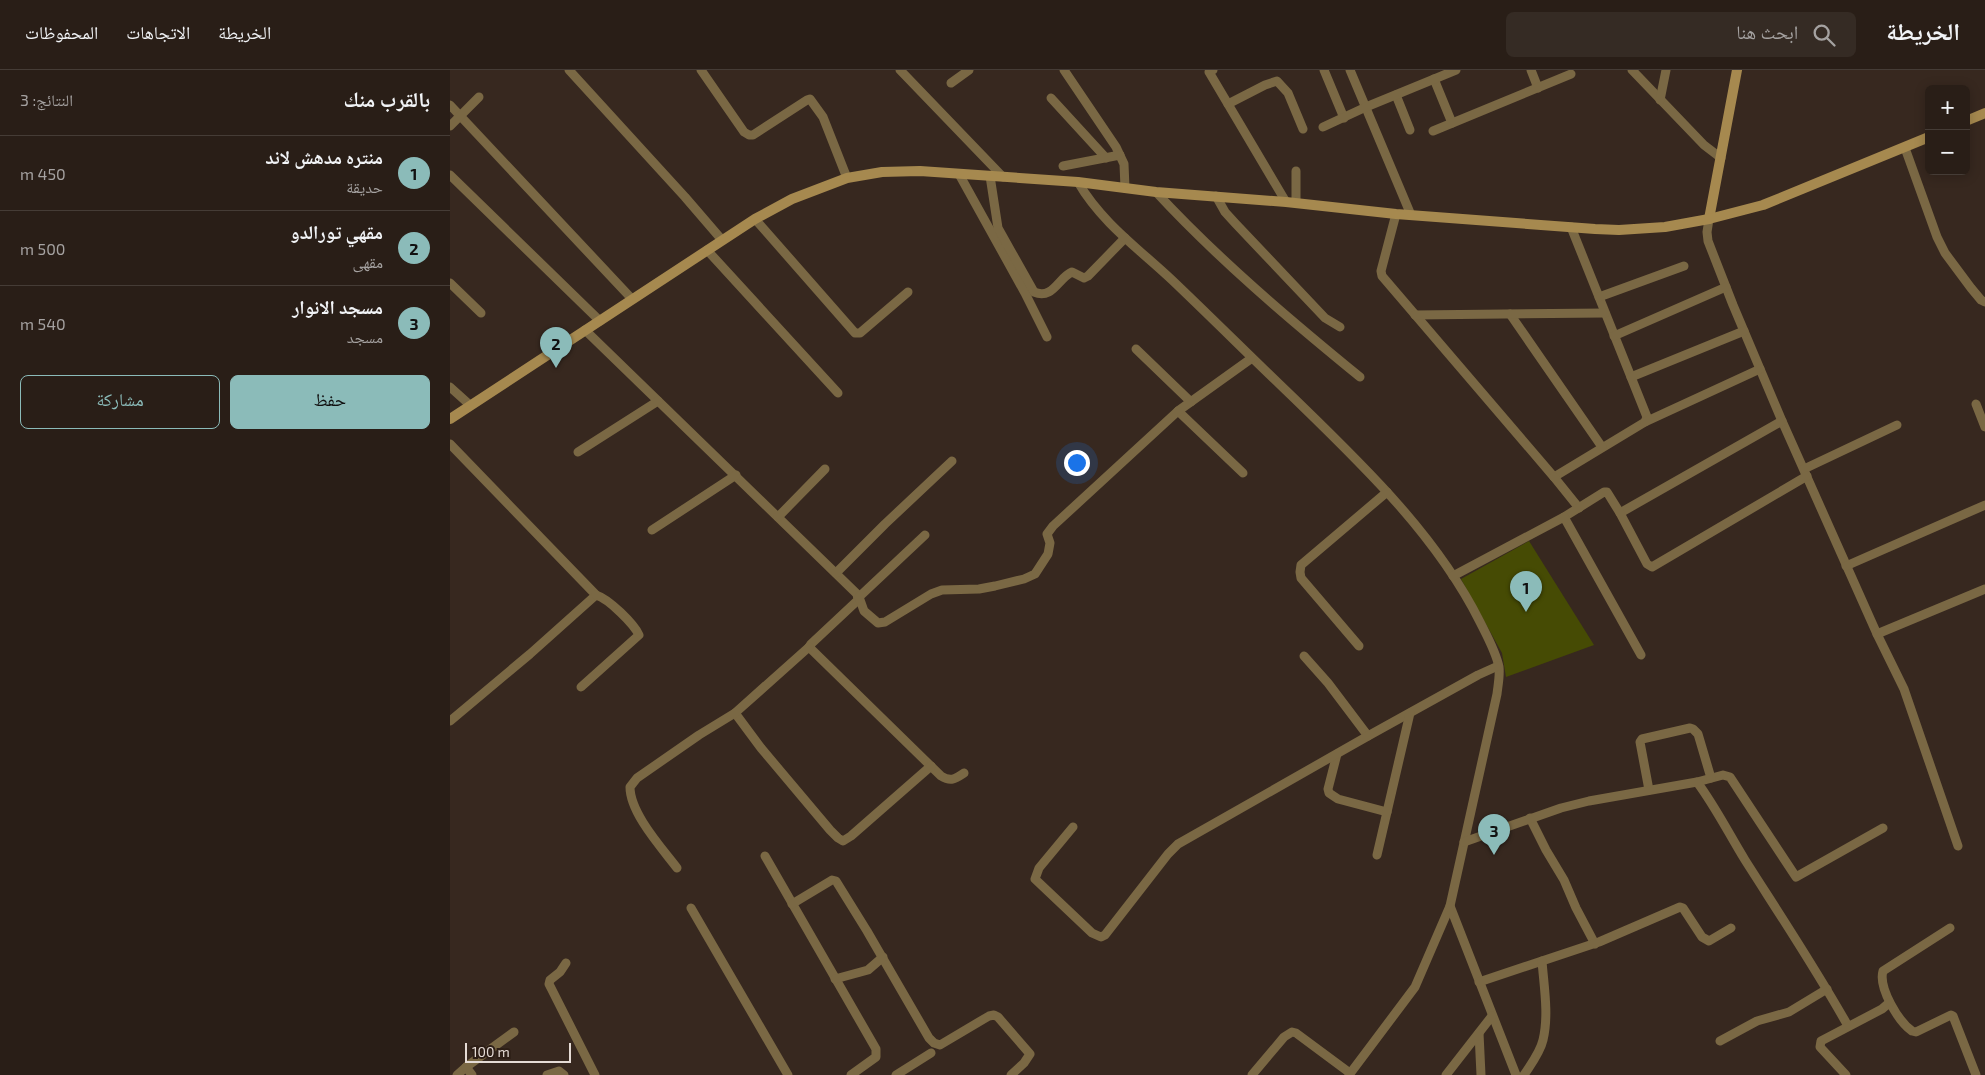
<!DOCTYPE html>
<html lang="ar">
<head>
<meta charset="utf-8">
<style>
  body { margin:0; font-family:"Exo 2","Noto Naskh Arabic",sans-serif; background:#352b24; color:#f1f3f6; direction:rtl }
  .controls { position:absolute; right:15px; top:15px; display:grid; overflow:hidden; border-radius:8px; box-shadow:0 2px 12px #0003 }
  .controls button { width:45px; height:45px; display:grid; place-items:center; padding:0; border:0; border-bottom:1px solid #453c36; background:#291e17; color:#f1f3f6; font:25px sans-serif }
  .scale { position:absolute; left:15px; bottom:12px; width:106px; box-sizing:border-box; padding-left:5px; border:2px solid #e5dbd5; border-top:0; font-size:14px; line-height:18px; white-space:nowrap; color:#e5dbd5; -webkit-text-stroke:4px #2d1e16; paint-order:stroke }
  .you { position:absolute; left:626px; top:392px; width:18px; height:18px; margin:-12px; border:4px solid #fff; border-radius:50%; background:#1a73e8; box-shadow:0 0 0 8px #1a73e833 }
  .badge { display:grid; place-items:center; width:32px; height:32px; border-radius:50%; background:#8bbbb9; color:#111; font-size:16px; font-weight:700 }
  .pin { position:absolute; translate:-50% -41px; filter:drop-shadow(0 1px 2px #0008) }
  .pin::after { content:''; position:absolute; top:26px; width:18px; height:15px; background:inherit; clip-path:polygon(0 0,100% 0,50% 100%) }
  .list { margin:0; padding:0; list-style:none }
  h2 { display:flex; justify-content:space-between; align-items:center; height:65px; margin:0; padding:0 20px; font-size:21px }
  h2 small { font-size:16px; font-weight:400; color:#a5a2a1 }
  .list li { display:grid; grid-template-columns:32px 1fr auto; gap:15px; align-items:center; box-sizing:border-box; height:75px; padding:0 20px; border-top:1px solid #453c36 }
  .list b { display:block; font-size:19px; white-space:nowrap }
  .list p { margin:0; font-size:16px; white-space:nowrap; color:#a5a2a1 }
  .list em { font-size:16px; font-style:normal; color:#a5a2a1 }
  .actions { display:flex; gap:10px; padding:15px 20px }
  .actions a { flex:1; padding:11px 0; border:1px solid #8bbbb9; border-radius:8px; text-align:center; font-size:18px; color:#8bbbb9 }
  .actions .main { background:#8bbbb9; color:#111 }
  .icon { flex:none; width:28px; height:28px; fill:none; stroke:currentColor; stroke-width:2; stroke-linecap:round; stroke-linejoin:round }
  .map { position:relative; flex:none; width:1535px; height:1005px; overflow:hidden; direction:ltr }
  header { display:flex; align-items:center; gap:30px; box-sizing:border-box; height:70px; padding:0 25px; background:#291e17; border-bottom:1px solid #453c36 }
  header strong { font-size:24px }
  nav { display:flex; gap:28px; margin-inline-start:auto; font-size:18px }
  .search { width:350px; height:45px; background:#352b24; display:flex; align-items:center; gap:12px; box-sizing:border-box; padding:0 18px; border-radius:8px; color:#a5a2a1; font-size:19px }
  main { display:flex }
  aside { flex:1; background:#291e17 }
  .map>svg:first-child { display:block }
  .green { fill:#464b04 }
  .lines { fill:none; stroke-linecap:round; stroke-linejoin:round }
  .street { stroke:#7a6844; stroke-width:9 }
  .secondary { stroke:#a6894f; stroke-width:10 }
</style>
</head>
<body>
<header>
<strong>الخريطة</strong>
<div class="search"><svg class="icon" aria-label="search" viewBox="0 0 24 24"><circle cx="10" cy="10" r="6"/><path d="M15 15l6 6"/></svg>ابحث هنا</div>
<nav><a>الخريطة</a><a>الاتجاهات</a><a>المحفوظات</a></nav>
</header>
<main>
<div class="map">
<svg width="1535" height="1005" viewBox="0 0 1535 1005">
  <rect width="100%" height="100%" fill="#37281f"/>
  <polygon class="green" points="1079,471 1144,575 1056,607 1052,583 1011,509"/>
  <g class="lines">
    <g class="street">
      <polyline points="119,0 235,127 272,170"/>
      <polyline points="251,0 294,62 299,65 303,65 357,30 360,29 373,47 397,108"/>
      <polyline points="450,0 553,107"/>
      <polyline points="614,0 666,77 674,94 675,118"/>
      <polyline points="763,0 759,2 836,132"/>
      <polyline points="874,0 894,48"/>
      <polyline points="900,0 961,145"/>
      <polyline points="1081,0 1088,18"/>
      <polyline points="1182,0 1254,75 1271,88"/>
      <polyline points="984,9 1002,53"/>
      <polyline points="501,13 519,0"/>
      <polyline points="946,25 960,60"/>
      <polyline points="601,28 656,88"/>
      <polyline points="1210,30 1216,0"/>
      <polyline points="778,34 815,15 827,11 838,23 853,59"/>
      <polyline points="0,35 182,229"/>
      <polyline points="0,56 29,27"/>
      <polyline points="873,57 916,37 1006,0"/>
      <polyline points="983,61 1121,4"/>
      <polyline points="1455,78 1487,167 1495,183 1521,218 1531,230 1535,232"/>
      <polyline points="613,96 670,85"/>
      <polyline points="846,101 846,133"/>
      <polyline points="509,104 575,223 597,267"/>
      <polyline points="0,105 150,251"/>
      <path d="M540,106l8,52 36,64c19,8 24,-14 38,-20l12,6 4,-2 37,-38"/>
      <path d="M628,112c23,40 61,67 94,98 43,41 85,83 128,124 67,65 138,134 180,218 7,14 16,30 19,45 1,9 -1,18 -2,27l-47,212 -35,81 -66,88"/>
      <path d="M706,122c62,67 133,127 204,185"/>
      <polyline points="766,126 775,142 785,153 875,248 890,257"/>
      <polyline points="946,144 931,201 932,206 1104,407 1195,352 1197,347 1121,157"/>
      <polyline points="305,149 405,263 410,263 458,222"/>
      <polyline points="1259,149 1257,162 1258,171 1283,235 1332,351 1427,564 1454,619 1508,776"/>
      <polyline points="257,180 388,323"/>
      <polyline points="0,213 31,243"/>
      <polyline points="1149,227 1234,196"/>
      <polyline points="1060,244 1152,377"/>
      <polyline points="965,245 1155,243"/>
      <path d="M135,260l272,264 1,6 -47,44 -2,3 2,2 130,127c10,6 14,3 23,-3"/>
      <polyline points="1164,266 1276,217"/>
      <polyline points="686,279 741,332"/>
      <polyline points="1181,307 1294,261"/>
      <polyline points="0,317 20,335"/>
      <polyline points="1526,334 1535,357"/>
      <polyline points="728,341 793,403"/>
      <polyline points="1195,352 1310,299"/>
      <polyline points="0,374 146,525 80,584 0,651"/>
      <polyline points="128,382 208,331"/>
      <polyline points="1354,399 1447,355"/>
      <polyline points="1104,407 1129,438"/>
      <polyline points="1170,443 1332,351"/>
      <polyline points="328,447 375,399"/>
      <polyline points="1114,447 1154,422 1157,422 1170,443 1197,494 1202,497 1357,406"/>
      <polyline points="202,460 286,405"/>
      <polyline points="475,465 409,527 414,541 428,553 435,552 481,524 492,520 529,519 545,516 574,509 585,504 598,484 600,473 597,464 603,456 728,341 802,288"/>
      <polyline points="1396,496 1535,435"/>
      <polyline points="386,503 435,454 502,391"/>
      <polyline points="1003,506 1114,447 1191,585"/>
      <polyline points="1427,564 1535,519"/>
      <polyline points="909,576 851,508 850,502 851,495 937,422"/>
      <polyline points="854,586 878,613 918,666"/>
      <path d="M131,617l58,-52c-5,-11 -30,-36 -43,-40"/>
      <polyline points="285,643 311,678 380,760 388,768 393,771 401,766 481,696"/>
      <polyline points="887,684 878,719 879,723 888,729 937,742"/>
      <polyline points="1247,712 1273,705 1280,707 1346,807 1433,758"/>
      <polyline points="1199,720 1190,672 1192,669 1240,658 1243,659 1248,664 1261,708"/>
      <polyline points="1080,748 1096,780 1114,810 1126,838 1145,874"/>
      <polyline points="623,757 589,798 585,809 642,863 651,867 655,865 718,784 728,774 918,666 1028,605 1048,596"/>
      <path d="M1014,772l97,-34 28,-7 108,-19c18,24 32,52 48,78 35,55 71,109 103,166"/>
      <polyline points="927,785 960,643"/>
      <polyline points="315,786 426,979 426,987 401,1005"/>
      <path d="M227,798c-16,-21 -47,-55 -47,-81l7,-9 62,-43 36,-22 74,-66"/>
      <polyline points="342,834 382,810 386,811 417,861 479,968 484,973 490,975 539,946 544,945 548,947 580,984 574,993 561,1005"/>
      <polyline points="1000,836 1066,1005"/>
      <polyline points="241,838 338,1005"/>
      <path d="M1500,858l-67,43c-5,17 16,51 29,60l4,1 35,-17 2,1 23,59"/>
      <polyline points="116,893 110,902 100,910 99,914 145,1005"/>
      <polyline points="385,909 418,900 433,887"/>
      <polyline points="1029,912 1149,872 1230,837 1233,838 1252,867 1259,871 1281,858"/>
      <polyline points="1029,963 1031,1005"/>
      <polyline points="1270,971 1307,951 1339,942 1377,919"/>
      <polyline points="7,1005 16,997"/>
      <polyline points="22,1005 16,997 64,962"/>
      <polyline points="97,1005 109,1001 114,1005"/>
      <polyline points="446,1005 481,983"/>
      <polyline points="802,1005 834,967 842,962 846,963 900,1003"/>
      <polyline points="996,1005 1042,946"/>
      <path d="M1074,1005c7,-11 16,-22 19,-35 6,-25 1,-53 -1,-79"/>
      <polyline points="1396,1005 1370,977 1371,971 1432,939 1439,933"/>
    </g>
    <g class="secondary">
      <polyline points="1516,51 1535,43"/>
      <polyline points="1259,149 1287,0"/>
      <polyline points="0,349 305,149 342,129 397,108 432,102 470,101 628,112 706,122 836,132 946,144 1145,159 1169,160 1215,157 1259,149 1313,135 1479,67"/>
    </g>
  </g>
</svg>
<div class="controls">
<button>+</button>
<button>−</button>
</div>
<div class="scale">100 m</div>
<div class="you"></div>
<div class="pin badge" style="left:1076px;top:542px">1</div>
<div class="pin badge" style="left:106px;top:298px">2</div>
<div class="pin badge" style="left:1044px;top:785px">3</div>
</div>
<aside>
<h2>بالقرب منك<small>النتائج: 3</small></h2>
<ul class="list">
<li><span class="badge">1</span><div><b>منتره مدهش لاند</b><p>حديقة</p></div><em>450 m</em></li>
<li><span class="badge">2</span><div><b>مقهي تورالدو</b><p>مقهى</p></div><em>500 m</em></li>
<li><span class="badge">3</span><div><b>مسجد الانوار</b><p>مسجد</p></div><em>540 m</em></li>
</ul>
<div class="actions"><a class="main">حفظ</a><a>مشاركة</a></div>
</aside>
</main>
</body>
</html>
